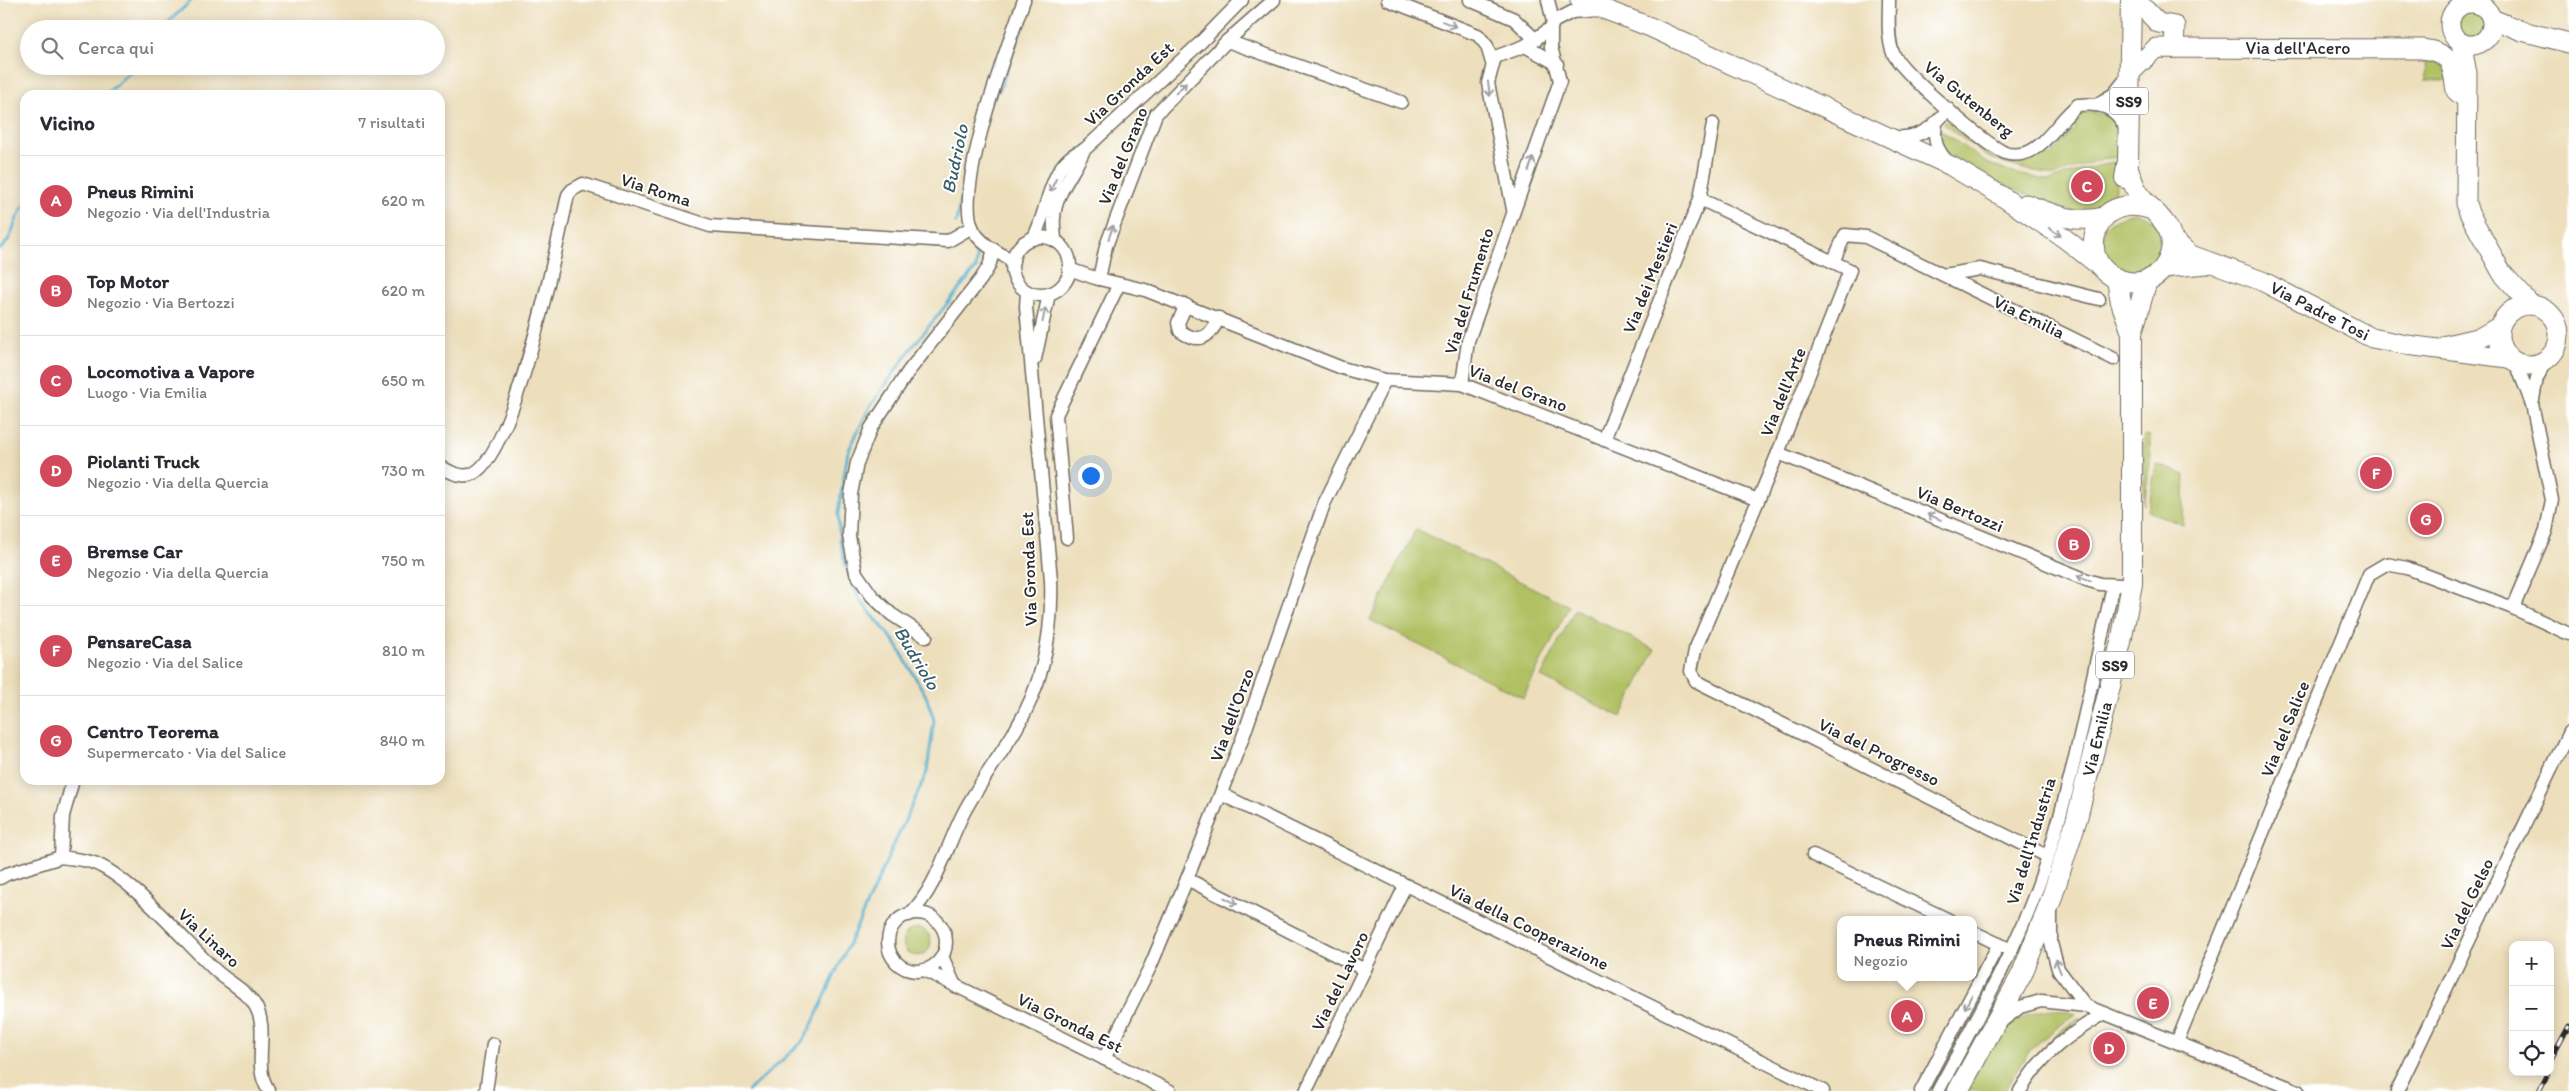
<!DOCTYPE html>
<html lang="it">
<head>
<meta charset="utf-8">
<style>
  body { margin:0; font-family:Itim,sans-serif; background:#f2f2f3; color:#2b2b33 }
  .controls { position:absolute; right:15px; bottom:15px; display:grid; overflow:hidden; border-radius:10px; box-shadow:0 2px 12px #0003 }
  .controls button { width:45px; height:45px; display:grid; place-items:center; padding:0; border:0; border-bottom:1px solid #e1e1e2; background:#fff; color:#2b2b33; font:25px sans-serif }
  .you { position:absolute; left:1090px; top:475px; width:18px; height:18px; margin:-12px; border:4px solid #fff; border-radius:50%; background:#1a73e8; box-shadow:0 0 0 8px #1a73e833 }
  .badge { display:grid; place-items:center; width:32px; height:32px; border-radius:50%; background:#d1495b; color:#fff; font-size:16px; font-weight:700 }
  .pin { position:absolute; translate:-50% -50%; border:2px solid #fff; box-shadow:0 1px 5px #0006 }
  .popup { position:absolute; left:1837px; top:916px; width:140px; height:65px; box-sizing:border-box; display:grid; place-content:center; border-radius:10px; background:#fff; filter:drop-shadow(0 1px 4px #0005); font-size:16px; white-space:nowrap; color:#7c7c81 }
  .popup b { font-size:19px; color:#2b2b33 }
  .popup::after { content:''; position:absolute; left:50%; top:100%; margin-left:-10px; border:10px solid transparent; border-top-color:#fff }
  .list { margin:0; padding:0; list-style:none }
  h2 { display:flex; justify-content:space-between; align-items:center; height:65px; margin:0; padding:0 20px; font-size:21px }
  h2 small { font-size:16px; font-weight:400; color:#7c7c81 }
  .list li { display:grid; grid-template-columns:32px 1fr auto; gap:15px; align-items:center; box-sizing:border-box; height:90px; padding:0 20px; border-top:1px solid #e1e1e2 }
  .list b { display:block; font-size:19px; white-space:nowrap }
  .list p { margin:0; font-size:16px; white-space:nowrap; color:#7c7c81 }
  .list em { font-size:16px; font-style:normal; color:#7c7c81 }
  .icon { flex:none; width:28px; height:28px; fill:none; stroke:currentColor; stroke-width:2; stroke-linecap:round; stroke-linejoin:round }
  .map { position:relative; flex:none; width:2569px; height:1091px; overflow:hidden }
  .search { position:absolute; background:#fff; box-shadow:0 2px 12px #0003; left:20px; top:20px; width:425px; height:55px; display:flex; align-items:center; gap:12px; box-sizing:border-box; padding:0 18px; border-radius:28px; color:#7c7c81; font-size:19px }
  .panel { position:absolute; background:#fff; box-shadow:0 2px 12px #0003; left:20px; top:90px; width:425px; height:695px; border-radius:15px }
  .map>svg:first-child { display:block }
  .green { fill:#b1c062; stroke:#6e7646 }
  .lines { fill:none; stroke-linecap:round; stroke-linejoin:round }
  .stream { stroke:#4caccb; stroke-width:3 }
  .street-casing { stroke:#6f6a5e; stroke-width:15 }
  .secondary-casing { stroke:#6f6a5e; stroke-width:21 }
  .primary-casing { stroke:#6f6a5e; stroke-width:22 }
  .street { stroke:#fff; stroke-width:12 }
  .secondary { stroke:#fff; stroke-width:19 }
  .primary { stroke:#fff; stroke-width:20 }
  .rail-casing { stroke:#2b2b2b; stroke-width:5 }
  .rail { stroke:#fff; stroke-width:3; stroke-dasharray:9; stroke-linecap:butt }
  .oneway { stroke:#a0a0a0 }
  .labels { text-anchor:middle; dominant-baseline:central; stroke-width:4; stroke-linejoin:round; paint-order:stroke }
  .shield { fill:#fff; stroke:#6b6b6b; stroke-width:1 }
  .shield-label { font-size:16px; font-weight:bold; fill:#2b2b2b }
  .street-label { font-size:18px; fill:#2b2b2b; stroke:#fff }
  .water-label { font-size:19px; font-style:italic; fill:#385f6b; stroke:#fff }
</style>
</head>
<body>
<div class="map">
<svg width="2569" height="1091" viewBox="0 0 2569 1091">
  <rect width="100%" height="100%" fill="#fff"/>
  <filter id="ink" filterUnits="userSpaceOnUse"><feTurbulence type="fractalNoise" baseFrequency=".02" numOctaves="2"/><feDisplacementMap in="SourceGraphic" scale="10" xChannelSelector="R" yChannelSelector="G"/><feConvolveMatrix kernelMatrix="1 2 1 2 8 2 1 2 1" color-interpolation-filters="sRGB"/></filter>
  <filter id="wash" filterUnits="userSpaceOnUse"><feTurbulence type="fractalNoise" baseFrequency=".0096" numOctaves="4" result="noise"/><feDisplacementMap in="SourceGraphic" scale="20" xChannelSelector="R" yChannelSelector="G"/><feGaussianBlur stdDeviation="1.12" result="paint"/><feColorMatrix in="noise" values="0 0 0 0 0 0 0 0 0 0 0 0 0 0 0 0 0 1.4 0 .05"/><feComposite in="paint" operator="in"/></filter>
  <g filter="url(#wash)">
    <rect width="100%" height="100%" fill="#eddfbc"/>
    <g class="green">
      <circle cx="2472" cy="24" r="14"/>
      <polygon points="2425,59 2432,59 2442,63 2450,81 2426,81"/>
      <path d="M2081,112c39,2 41,6 38,45l-18,2 -47,17 -6,-1 -43,-11 -19,-8 -43,-32 3,-4c30,26 57,59 97,31l7,5 26,-29 -7,-7z"/>
      <path d="M1939,129l44,32 26,11 40,9 43,-14 26,-5c-2,37 0,36 -33,54l-52,-18 -45,-21 -48,-27z"/>
      <path d="M2135,212l18,8 10,18 -3,19 -13,15 -20,4 -24,-16c-1,-37 -3,-35 32,-48z"/>
      <polygon points="2144,435 2150,436 2150,465 2144,505"/>
      <polygon points="2156,464 2185,475 2183,525 2148,511"/>
      <polygon points="1416,529 1569,606 1523,698 1370,620"/>
      <polygon points="1575,609 1655,650 1621,717 1541,677"/>
      <circle cx="917" cy="942" r="14"/>
      <path d="M2055,1009l20,5 -35,27 -14,15 -22,35h-38l27,-48 4,2c14,-24 30,-34 58,-36z"/>
      <path d="M2080,1017c-1,8 -11,9 -16,15 -19,20 -36,32 -50,59h-3c18,-31 39,-55 69,-74z"/>
    </g>
    <g class="lines">
      <g class="stream">
        <polyline points="161,29 192,0"/>
        <polyline points="999,91 1032,0"/>
        <polyline points="105,95 137,66"/>
        <polyline points="973,138 981,102"/>
        <polyline points="956,223 965,178"/>
        <path d="M0,249c15,-11 13,-32 25,-44"/>
        <polyline points="748,1091 801,1043 811,1027 927,772 934,720 926,696 895,642 859,599 846,566 840,541 838,513 848,452 869,408 913,346 976,268 977,257 970,240"/>
      </g>
    </g>
  </g>
  <g filter="url(#ink)">
    <g class="lines">
      <defs>
        <g id="street">
          <polyline points="1388,0 1478,35 1487,46 1492,63"/>
          <polyline points="1470,0 1514,19 1536,40"/>
          <polyline points="1548,0 1553,22"/>
          <path d="M1889,0c0,16 -2,38 4,53 8,19 90,89 110,99 6,3 15,3 22,1 19,-4 36,-36 53,-48 23,-2 39,2 48,25"/>
          <polyline points="1227,41 1274,0"/>
          <polyline points="1525,46 1557,64"/>
          <polyline points="2096,105 2114,94 2129,75"/>
          <path d="M1936,124c-3,17 1,26 12,38"/>
          <path d="M1896,137c24,2 38,-10 52,-28"/>
          <polyline points="1700,199 1850,270 1778,453 1695,650 1691,671 1696,681 2047,856"/>
          <polyline points="1513,209 1488,83 1495,57 1525,46 1551,28 1553,22 1572,12 1599,10"/>
          <circle cx="1041" cy="266" r="29"/>
          <path d="M1033,239c16,-28 15,-78 51,-89"/>
          <path d="M1055,241c0,-8 -2,-16 -1,-23 1,-25 21,-46 30,-68l115,-106 43,-44"/>
          <path d="M1013,261c-14,-8 -35,-18 -41,-34 -17,-42 36,-182 52,-227"/>
          <polyline points="1833,262 1845,235 1866,237 2114,359"/>
          <polyline points="1069,269 1095,278 1145,290 1342,368 1385,380 1462,384 1758,500"/>
          <polyline points="1944,275 1980,269 2099,299"/>
          <polyline points="1099,279 1106,246 1156,114 1227,41 1401,102"/>
          <path d="M1186,305l-8,18 2,8c19,13 29,8 39,-13"/>
          <polyline points="1035,359 1049,294"/>
          <polyline points="1462,384 1468,341 1560,81 1551,47 1551,28"/>
          <polyline points="2532,404 2537,378 2546,361"/>
          <polyline points="1604,440 1700,199 1713,124"/>
          <polyline points="1778,453 2087,580 2100,584 2122,585"/>
          <path d="M440,466c9,6 22,12 32,8 43,-18 85,-230 96,-279l4,-5 11,-6 127,42 238,15 24,-14"/>
          <polyline points="1067,538 1056,415 1119,284"/>
          <polyline points="2513,608 2546,531 2552,500 2532,404 2516,363"/>
          <polyline points="926,637 891,614 872,596 856,573 849,536 851,494 857,463 871,428 908,372 981,279 989,266 994,250"/>
          <polyline points="1221,794 1823,1091"/>
          <polyline points="1813,855 1949,920"/>
          <path d="M61,857c10,2 23,2 33,6 37,14 90,78 120,106 13,13 33,21 42,38 14,26 -5,58 13,84"/>
          <polyline points="61,857 63,816 73,780"/>
          <polyline points="0,878 7,874 61,857"/>
          <polyline points="1187,879 1365,970"/>
          <polyline points="2051,911 2051,943 2058,969 2086,1006"/>
          <circle cx="917" cy="942" r="29"/>
          <path d="M909,915c28,-27 36,-65 53,-99 15,-30 37,-58 54,-87 28,-47 37,-96 35,-149l-25,-273 1,-15"/>
          <polyline points="1973,932 2007,948"/>
          <polyline points="942,956 955,986"/>
          <polyline points="924,970 1170,1091"/>
          <polyline points="1998,1024 2020,1007 2041,1001 2086,1006 2298,1091"/>
          <polyline points="2177,1042 2369,574 2386,564 2407,568 2513,608 2569,634"/>
          <polyline points="1104,1059 1151,965 1187,879 1243,737 1324,504 1385,380"/>
          <polyline points="486,1091 493,1044"/>
          <polyline points="1306,1091 1405,886"/>
          <polyline points="1921,1091 1999,944"/>
          <path d="M1938,1091c36,-68 75,-135 101,-208 34,-96 51,-198 74,-297"/>
          <path d="M2020,1091c22,-38 48,-56 85,-78"/>
          <polyline points="2397,1091 2569,732"/>
        </g>
        <g id="secondary">
          <polyline points="1580,0 1650,27 1951,166 2000,195 2064,238 2101,267"/>
          <polyline points="2136,0 2158,23 2175,26 2174,48"/>
          <circle cx="2471" cy="24" r="21"/>
          <polyline points="2492,19 2522,31 2569,43"/>
          <polyline points="2461,43 2467,73 2466,203 2469,213 2502,273 2531,305"/>
          <path d="M2130,73l26,-25 266,1c31,4 30,16 34,42l9,7"/>
          <path d="M2026,204c27,10 49,20 78,13"/>
          <polyline points="2172,239 2191,255 2262,281 2372,338 2407,345 2508,358"/>
          <polyline points="2163,268 2207,264"/>
          <circle cx="2529" cy="335" r="30"/>
          <polyline points="2447,345 2481,337 2500,326"/>
        </g>
        <g id="primary">
          <path d="M2127,166c4,9 6,20 12,28 13,20 40,31 31,61 -16,51 -93,24 -73,-26 9,-23 33,-27 54,-20"/>
          <polyline points="2125,178 2128,161 2131,0"/>
          <polyline points="2117,280 2121,302 2132,333"/>
          <polyline points="1958,1091 2022,974 2051,900 2077,818 2121,642 2132,584 2132,333 2147,280"/>
        </g>
      </defs>
      <use href="#street" class="street-casing"/>
      <use href="#secondary" class="secondary-casing"/>
      <use href="#primary" class="primary-casing"/>
      <use href="#street" class="street"/>
      <use href="#secondary" class="secondary"/>
      <use href="#primary" class="primary"/>
      <defs>
        <g id="rail">
          <polyline points="2550,1061 2569,1026"/>
          <polyline points="2539,1091 2549,1072"/>
        </g>
      </defs>
      <use href="#rail" class="rail-casing"/>
      <use href="#rail" class="rail"/>
    </g>
    <defs><path id="oneway-shaft" d="M-6 0H5M1.5-3L5.5 0L1.5 3" fill="none" stroke-width="1.6" stroke-linecap="round" stroke-linejoin="round" transform="scale(1.25)"/></defs>
    <g class="oneway">
      <use href="#oneway-shaft" transform="translate(1449 24) rotate(22)"/>
      <use href="#oneway-shaft" transform="translate(1181 88) rotate(-45)"/>
      <use href="#oneway-shaft" transform="translate(1489 89) rotate(82)"/>
      <use href="#oneway-shaft" transform="translate(1531 164) rotate(-70)"/>
      <use href="#oneway-shaft" transform="translate(1053 185) rotate(116)"/>
      <use href="#oneway-shaft" transform="translate(1111 232) rotate(-70)"/>
      <use href="#oneway-shaft" transform="translate(2055 232) rotate(34)"/>
      <use href="#oneway-shaft" transform="translate(1044 315) rotate(-78)"/>
      <use href="#oneway-shaft" transform="translate(1934 517) rotate(-157)"/>
      <use href="#oneway-shaft" transform="translate(2084 578) rotate(-160)"/>
      <use href="#oneway-shaft" transform="translate(1231 901) rotate(27)"/>
      <use href="#oneway-shaft" transform="translate(2058 966) rotate(-112)"/>
      <use href="#oneway-shaft" transform="translate(1968 1002) rotate(118)"/>
    </g>
  </g>
  <g class="labels">
    <g class="shield">
      <rect x="2110" y="87.5" width="38" height="27" rx="4"/>
      <rect x="2096" y="651.5" width="38" height="27" rx="4"/>
    </g>
    <g class="shield-label">
      <text x="2129" y="101">SS9</text>
      <text x="2115" y="665">SS9</text>
    </g>
    <g class="street-label">
      <text x="2298" y="48">Via dell'Acero</text>
      <text transform="translate(1129 84) rotate(-43)">Via Gronda Est</text>
      <text transform="translate(1969 99) rotate(39)">Via Gutenberg</text>
      <text transform="translate(1123 156) rotate(-68)">Via del Grano</text>
      <text transform="translate(656 190) rotate(18)">Via Roma</text>
      <text transform="translate(1650 278) rotate(-68)">Via dei Mestieri</text>
      <text transform="translate(1469 291) rotate(-73)">Via del Frumento</text>
      <text transform="translate(2320 311) rotate(27)">Via Padre Tosi</text>
      <text transform="translate(2029 317) rotate(26)">Via Emilia</text>
      <text transform="translate(1518 388) rotate(21)">Via del Grano</text>
      <text transform="translate(1783 392) rotate(-68)">Via dell'Arte</text>
      <text transform="translate(1960 509) rotate(23)">Via Bertozzi</text>
      <text transform="translate(1029 569) rotate(-92)">Via Gronda Est</text>
      <text transform="translate(1232 715) rotate(-70)">Via dell'Orzo</text>
      <text transform="translate(2285 729) rotate(-68)">Via del Salice</text>
      <text transform="translate(2097 739) rotate(-76)">Via Emilia</text>
      <text transform="translate(1879 752) rotate(26)">Via del Progresso</text>
      <text transform="translate(2031 841) rotate(-73)">Via dell'Industria</text>
      <text transform="translate(2467 904) rotate(-64)">Via del Gelso</text>
      <text transform="translate(1529 927) rotate(26)">Via della Cooperazione</text>
      <text transform="translate(209 938) rotate(43)">Via Linaro</text>
      <text transform="translate(1340 981) rotate(-64)">Via del Lavoro</text>
      <text transform="translate(1070 1023) rotate(26)">Via Gronda Est</text>
    </g>
    <g class="water-label">
      <text transform="translate(955 159) rotate(-78)">Budriolo</text>
      <text transform="translate(917 658) rotate(59)">Budriolo</text>
    </g>
  </g>
</svg>
<div class="controls">
<button>+</button>
<button>−</button>
<button><svg class="icon" aria-label="locate" viewBox="0 0 24 24"><circle cx="12" cy="12" r="6"/><path d="M12 2v4M12 18v4M2 12h4M18 12h4"/></svg></button>
</div>
<div class="you"></div>
<div class="pin badge" style="left:1907px;top:1016px">A</div>
<div class="popup"><b>Pneus Rimini</b>Negozio</div>
<div class="pin badge" style="left:2074px;top:544px">B</div>
<div class="pin badge" style="left:2087px;top:186px">C</div>
<div class="pin badge" style="left:2109px;top:1048px">D</div>
<div class="pin badge" style="left:2153px;top:1003px">E</div>
<div class="pin badge" style="left:2376px;top:473px">F</div>
<div class="pin badge" style="left:2426px;top:519px">G</div>
<div class="search"><svg class="icon" aria-label="search" viewBox="0 0 24 24"><circle cx="10" cy="10" r="6"/><path d="M15 15l6 6"/></svg>Cerca qui</div>
<section class="panel">
<h2>Vicino<small>7 risultati</small></h2>
<ul class="list">
<li><span class="badge">A</span><div><b>Pneus Rimini</b><p>Negozio · Via dell'Industria</p></div><em>620 m</em></li>
<li><span class="badge">B</span><div><b>Top Motor</b><p>Negozio · Via Bertozzi</p></div><em>620 m</em></li>
<li><span class="badge">C</span><div><b>Locomotiva a Vapore</b><p>Luogo · Via Emilia</p></div><em>650 m</em></li>
<li><span class="badge">D</span><div><b>Piolanti Truck</b><p>Negozio · Via della Quercia</p></div><em>730 m</em></li>
<li><span class="badge">E</span><div><b>Bremse Car</b><p>Negozio · Via della Quercia</p></div><em>750 m</em></li>
<li><span class="badge">F</span><div><b>PensareCasa</b><p>Negozio · Via del Salice</p></div><em>810 m</em></li>
<li><span class="badge">G</span><div><b>Centro Teorema</b><p>Supermercato · Via del Salice</p></div><em>840 m</em></li>
</ul>
</section>
</div>
</body>
</html>
